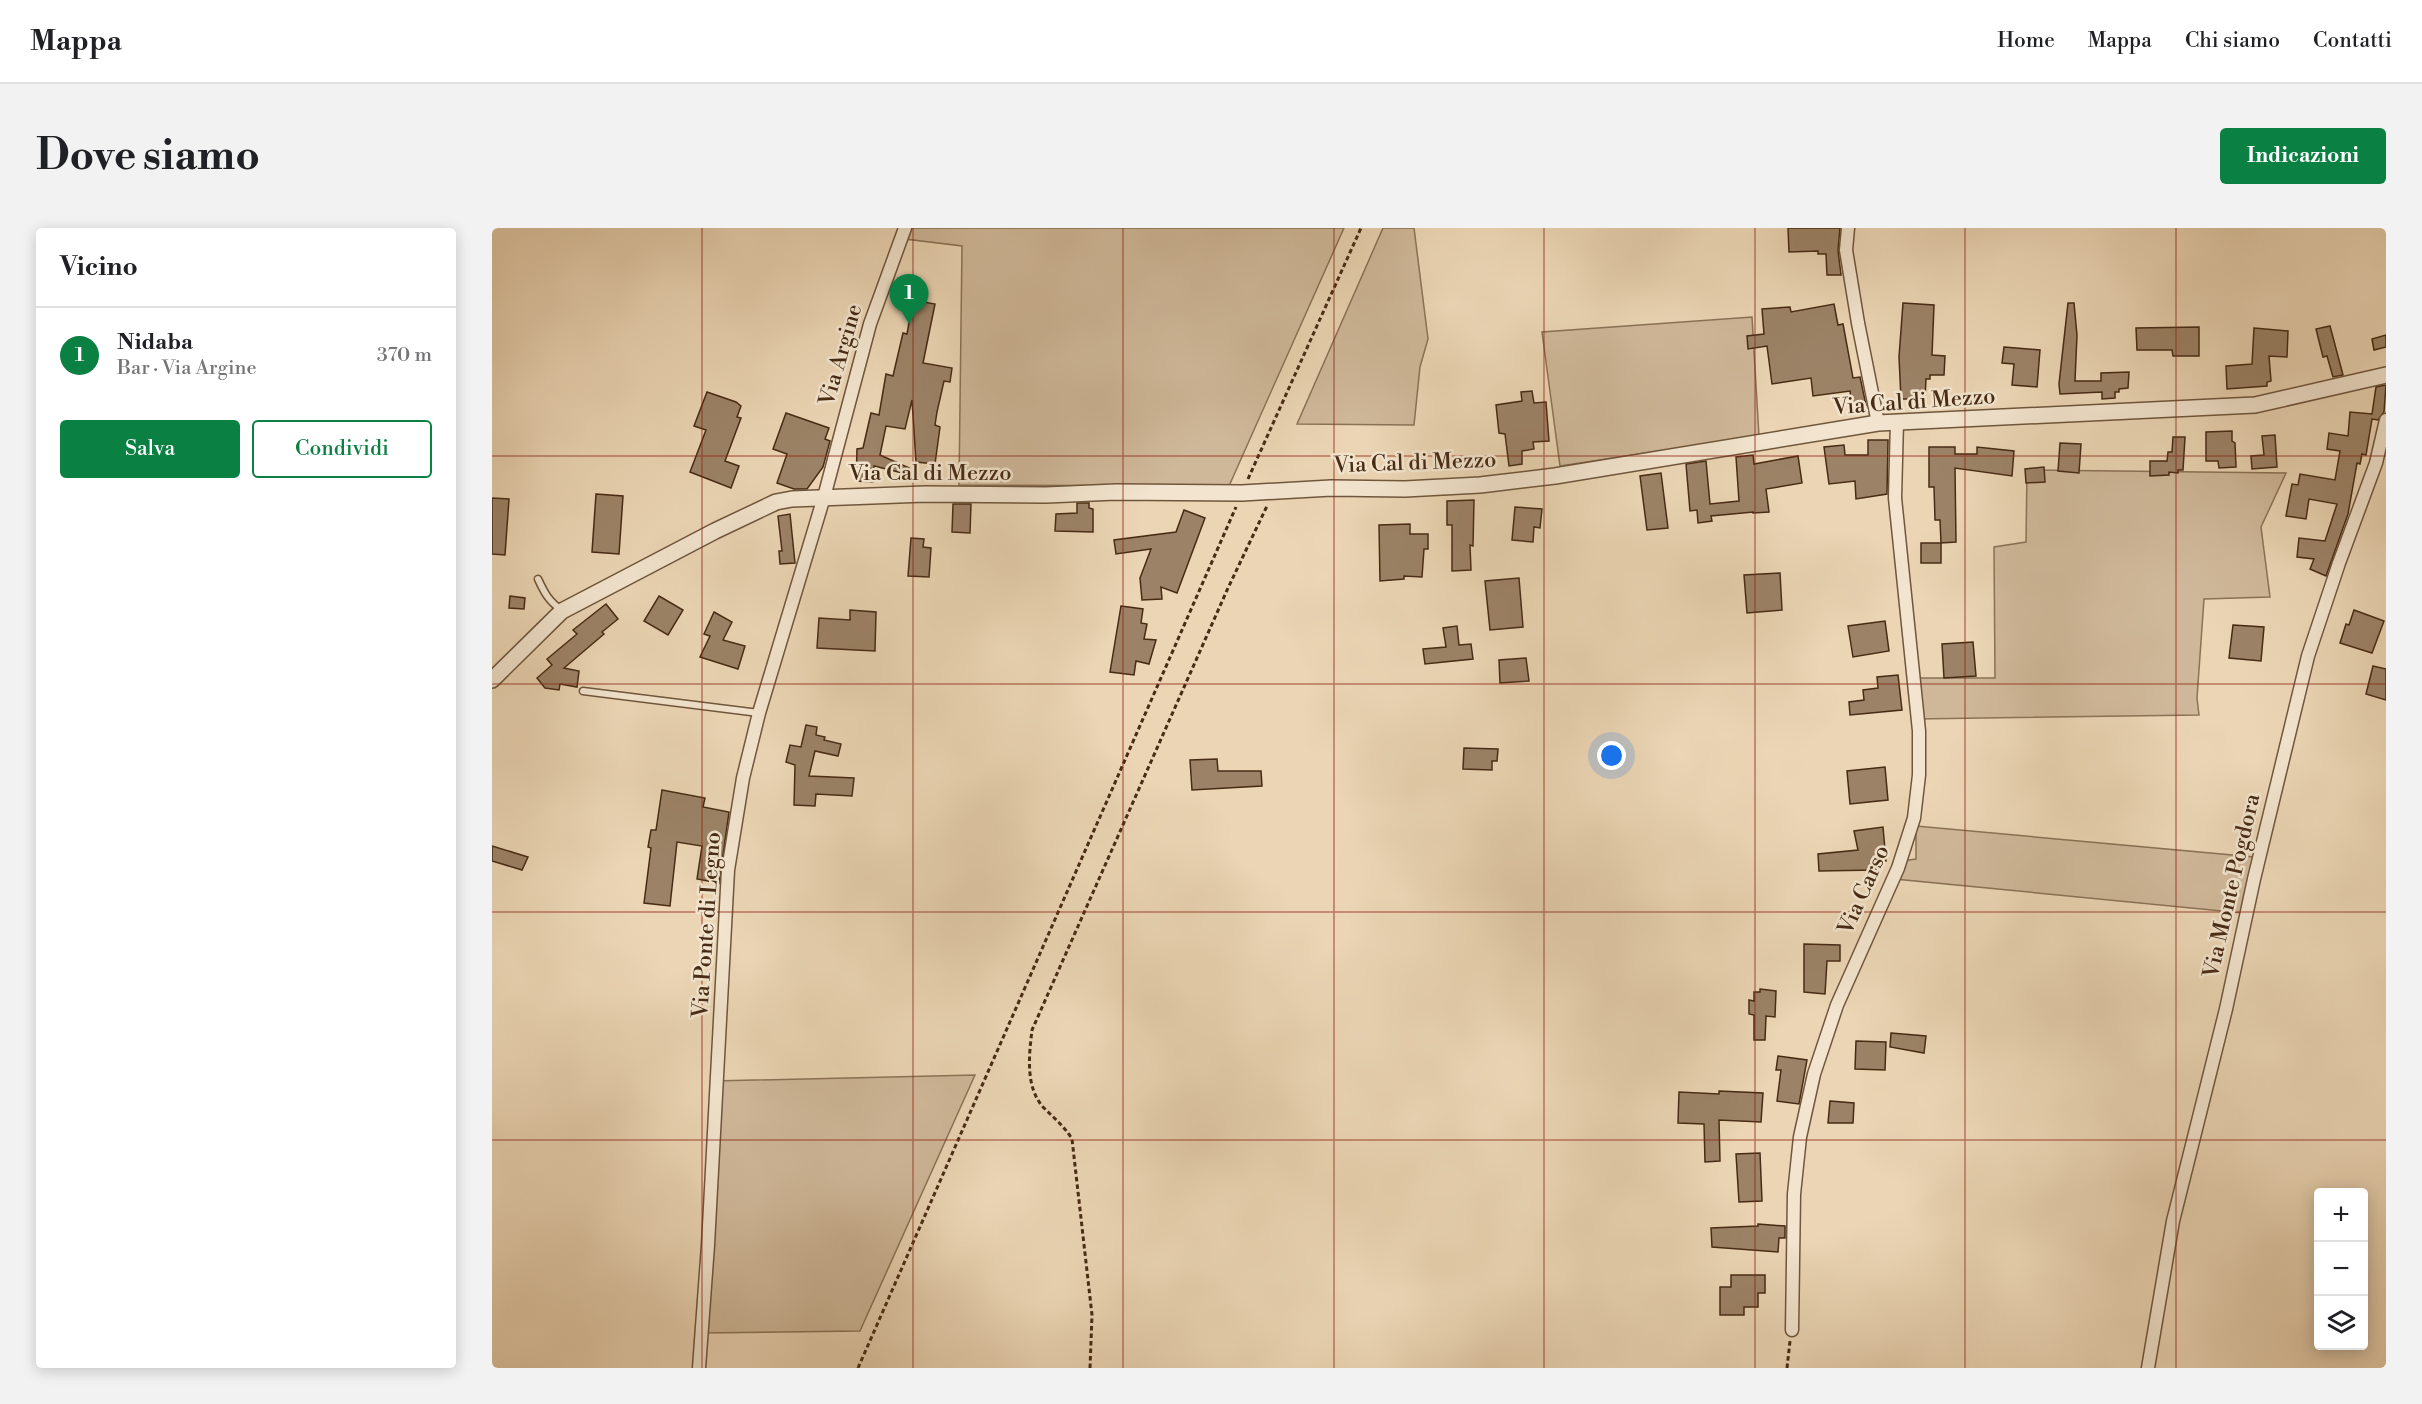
<!DOCTYPE html>
<html lang="it">
<head>
<meta charset="utf-8">
<style>
  body { margin:0; font-family:"Libre Bodoni",serif; background:#f2f2f2; color:#202124 }
  .controls { position:absolute; right:18px; bottom:18px; display:grid; overflow:hidden; border-radius:6px; box-shadow:0 3px 15px #0003 }
  .controls button { width:54px; height:54px; display:grid; place-items:center; padding:0; border:0; border-bottom:2px solid #e0e0e0; background:#fff; color:#202124; font:30px sans-serif }
  .you { position:absolute; left:1120px; top:528px; width:21px; height:21px; margin:-15px; border:4px solid #fff; border-radius:50%; background:#1a73e8; box-shadow:0 0 0 9px #1a73e833 }
  .badge { display:grid; place-items:center; width:39px; height:39px; border-radius:50%; background:#0b8043; color:#fff; font-size:20px; font-weight:700 }
  .pin { position:absolute; translate:-50% -50px; filter:drop-shadow(0 2px 3px #0008) }
  .pin::after { content:''; position:absolute; top:32px; width:21px; height:18px; background:inherit; clip-path:polygon(0 0,100% 0,50% 100%) }
  .list { margin:0; padding:0; list-style:none }
  h2 { display:flex; justify-content:space-between; align-items:center; height:78px; margin:0; padding:0 24px; font-size:26px }
  h2 small { font-size:20px; font-weight:400; color:#757577 }
  .list li { display:grid; grid-template-columns:39px 1fr auto; gap:18px; align-items:center; box-sizing:border-box; height:96px; padding:0 24px; border-top:2px solid #e0e0e0 }
  .list b { display:block; font-size:22px; white-space:nowrap }
  .list p { margin:0; font-size:20px; white-space:nowrap; color:#757577 }
  .list em { font-size:20px; font-style:normal; color:#757577 }
  .actions { display:flex; gap:12px; padding:18px 24px }
  .actions a { flex:1; padding:14px 0; border:2px solid #0b8043; border-radius:6px; text-align:center; font-size:21px; color:#0b8043 }
  .actions .main { background:#0b8043; color:#fff }
  .icon { flex:none; width:33px; height:33px; fill:none; stroke:currentColor; stroke-width:2; stroke-linecap:round; stroke-linejoin:round }
  .map { position:relative; flex:none; width:1894px; height:1140px; overflow:hidden; border-radius:6px }
  header { display:flex; align-items:center; gap:36px; box-sizing:border-box; height:84px; padding:0 30px; background:#fff; border-bottom:2px solid #e0e0e0 }
  header strong { font-size:28px }
  nav { display:flex; gap:33px; margin-inline-start:auto; font-size:21px }
  .intro { display:flex; align-items:center; justify-content:space-between; box-sizing:border-box; height:144px; padding:0 36px }
  h1 { margin:0; font-size:42px }
  .button { padding:15px 27px; border-radius:6px; background:#0b8043; color:#fff; font-size:21px; font-weight:700 }
  main { display:flex; gap:36px; padding:0 36px }
  aside { flex:1; background:#fff; border-radius:6px; box-shadow:0 3px 15px #0003 }
  .map>svg:first-child { display:block }
  .green { fill:#cfb899; stroke:#8b7256; stroke-width:1.5 }
  .building { fill:#9c8367; stroke:#472b14; stroke-width:1.5 }
  .lines { fill:none; stroke-linecap:round; stroke-linejoin:round }
  .service-casing { stroke:#70563c; stroke-width:9 }
  .minor-casing { stroke:#70563c; stroke-width:15 }
  .tertiary-casing { stroke:#70563c; stroke-width:18 }
  .path { stroke:#472b14; stroke-width:3; stroke-dasharray:4.5 3; stroke-linecap:butt }
  .service { stroke:#f2e4ce; stroke-width:6 }
  .minor { stroke:#f2e4ce; stroke-width:12 }
  .tertiary { stroke:#f2e4ce; stroke-width:15 }
  .grid { fill:none; stroke:#8f2418; stroke-width:1.5; stroke-opacity:0.55 }
  .labels { text-anchor:middle; dominant-baseline:central; stroke-width:5; stroke-linejoin:round; paint-order:stroke }
  .street-label { font-size:22px; fill:#472b14; stroke:#f2e4ce }
</style>
</head>
<body>
<header>
<strong>Mappa</strong>
<nav><a>Home</a><a>Mappa</a><a>Chi siamo</a><a>Contatti</a></nav>
</header>
<div class="intro"><h1>Dove siamo</h1><a class="button">Indicazioni</a></div>
<main>
<aside>
<h2>Vicino<small></small></h2>
<ul class="list">
<li><span class="badge">1</span><div><b>Nidaba</b><p>Bar · Via Argine</p></div><em>370 m</em></li>
</ul>
<div class="actions"><a class="main">Salva</a><a>Condividi</a></div>
</aside>
<div class="map">
<svg width="1894" height="1140" viewBox="0 0 1894 1140">
  <rect width="100%" height="100%" fill="#ebd5b4"/>
  <filter id="stains"><feTurbulence type="fractalNoise" baseFrequency=".00333" numOctaves="4"/><feColorMatrix values="0 0 0 0 .2 0 0 0 0 .09 0 0 0 0 .02 0 0 0 .5 -.17"/></filter>
  <radialGradient id="worn" r=".72"><stop offset=".6" stop-color="#630" stop-opacity="0"/><stop offset="1" stop-color="#630" stop-opacity=".3"/></radialGradient>
  <g class="green">
    <polygon points="409,0 852,0 737,258 467,257 470,18 405,10"/>
    <polygon points="891,0 922,0 936,111 928,139 922,197 805,196"/>
    <polygon points="1260,89 1267,208 1068,238 1050,104"/>
    <polygon points="1535,242 1794,245 1769,299 1778,369 1712,371 1705,470 1707,487 1424,491 1424,450 1503,450 1502,319 1534,314"/>
    <polygon points="1424,598 1762,629 1750,685 1403,651 1410,633 1424,631"/>
    <polygon points="483,847 368,1103 209,1105 222,853"/>
  </g>
  <g class="building">
    <polygon points="1296,0 1348,0 1346,22 1349,47 1335,47 1334,26 1326,26 1326,23 1297,24"/>
    <polygon points="421,72 443,76 431,135 460,140 458,154 452,153 445,184 443,197 448,199 443,236 424,234 420,172 413,201 394,198 388,227 417,240 415,246 382,238 381,254 364,253 365,221 371,220 379,185 387,187 394,146 401,148 411,105 415,106"/>
    <polygon points="1411,75 1442,77 1440,127 1453,128 1452,147 1438,147 1438,151 1434,151 1433,171 1409,171 1407,129"/>
    <polygon points="1576,75 1582,75 1585,107 1583,153 1609,153 1609,145 1637,144 1636,160 1627,161 1627,164 1623,164 1623,170 1610,171 1610,164 1568,166 1567,156"/>
    <polygon points="1342,76 1346,97 1351,96 1361,150 1368,149 1374,177 1360,179 1358,163 1321,168 1319,150 1280,156 1275,118 1256,121 1255,108 1272,106 1270,81 1298,79 1299,84"/>
    <polygon points="1838,98 1851,147 1841,149 1835,128 1831,129 1824,101"/>
    <polygon points="1707,99 1707,128 1681,128 1680,122 1645,122 1644,100"/>
    <polygon points="1762,100 1796,103 1795,129 1777,128 1779,153 1775,154 1775,158 1735,161 1734,138 1760,136"/>
    <polygon points="1894,107 1894,119 1882,122 1880,111"/>
    <polygon points="1512,119 1548,122 1545,159 1520,157 1522,136 1510,135"/>
    <polygon points="1894,157 1892,184 1886,192 1880,191 1874,227 1870,226 1868,236 1865,235 1856,286 1834,348 1818,341 1822,331 1805,329 1807,310 1833,313 1845,276 1817,271 1814,291 1794,288 1800,256 1806,257 1808,246 1843,252 1848,223 1835,221 1837,205 1856,208 1858,184 1880,186 1884,159"/>
    <polygon points="1040,163 1042,175 1054,174 1057,213 1041,214 1042,221 1030,223 1030,236 1017,238 1013,206 1007,205 1004,177 1030,173 1029,164"/>
    <polygon points="215,164 244,174 249,178 245,189 249,190 233,233 247,238 239,260 198,244 214,202 202,198"/>
    <polygon points="294,185 337,200 333,211 338,213 331,239 315,261 302,261 285,255 295,226 281,221"/>
    <polygon points="1740,203 1740,213 1743,215 1744,239 1727,240 1726,233 1714,233 1714,204"/>
    <polygon points="1783,207 1785,239 1760,241 1759,228 1772,227 1770,208"/>
    <polygon points="1681,209 1693,209 1691,242 1686,242 1686,245 1677,244 1677,247 1658,248 1658,233 1675,233 1676,224 1680,224"/>
    <polygon points="1376,212 1396,212 1395,266 1364,271 1363,253 1337,256 1332,219 1352,217 1353,227 1376,227"/>
    <polygon points="1568,215 1589,216 1587,245 1566,243"/>
    <polygon points="1437,219 1463,219 1463,226 1485,226 1485,219 1522,223 1520,248 1463,240 1464,314 1449,315 1448,292 1443,292 1442,259 1437,259"/>
    <polygon points="1261,227 1262,236 1306,228 1310,255 1274,261 1277,284 1261,285 1261,284 1219,288 1220,293 1206,295 1205,282 1198,283 1194,236 1214,233 1218,276 1247,273 1244,229"/>
    <polygon points="1552,239 1553,254 1534,255 1533,241"/>
    <polygon points="1169,245 1176,300 1155,302 1148,248"/>
    <polygon points="104,266 131,268 127,326 100,324"/>
    <polygon points="0,270 17,271 13,327 0,326"/>
    <polygon points="982,272 981,318 978,317 979,342 960,343 960,297 955,297 955,273"/>
    <polygon points="585,275 597,275 597,280 601,281 601,304 563,303 564,286 585,285"/>
    <polygon points="461,276 479,276 478,305 460,304"/>
    <polygon points="1023,279 1050,281 1048,300 1042,299 1041,314 1020,312"/>
    <polygon points="692,282 713,290 685,365 669,359 670,371 650,372 648,350 659,321 624,326 622,312 684,304"/>
    <polygon points="298,286 303,335 288,336 287,323 290,323 286,288"/>
    <polygon points="918,296 918,306 936,306 936,321 932,321 930,349 912,348 912,351 888,353 887,297"/>
    <polygon points="419,310 432,311 431,319 439,320 437,349 416,348"/>
    <rect x="1429" y="315" width="20" height="20"/>
    <polygon points="1288,345 1290,382 1255,385 1252,347"/>
    <polygon points="1027,350 1031,399 998,402 993,353"/>
    <polygon points="18,368 33,370 32,381 17,380"/>
    <polygon points="167,368 191,382 176,407 152,393"/>
    <polygon points="114,376 126,391 110,404 112,406 72,440 87,443 85,459 68,456 67,462 53,460 45,450 60,437 55,431 85,406 81,402"/>
    <polygon points="629,378 651,381 649,395 655,396 652,411 664,412 657,436 644,433 642,447 618,444"/>
    <polygon points="358,382 384,384 383,423 325,420 327,390 358,392"/>
    <polygon points="1862,382 1892,393 1880,425 1848,415 1854,396 1857,397"/>
    <polygon points="222,384 240,394 231,412 253,418 246,441 208,429 218,408 212,406"/>
    <polygon points="1393,393 1397,423 1361,429 1356,398"/>
    <polygon points="1741,397 1772,399 1769,433 1737,430"/>
    <polygon points="965,398 967,417 979,416 981,431 933,436 931,421 954,419 951,400"/>
    <polygon points="1481,414 1484,448 1452,450 1450,416"/>
    <polygon points="1034,430 1037,453 1008,455 1007,432"/>
    <polygon points="1881,438 1894,441 1894,472 1874,466"/>
    <polygon points="1406,447 1410,482 1358,487 1357,474 1372,472 1371,462 1386,460 1385,449"/>
    <polygon points="314,497 325,499 324,507 333,509 332,512 349,516 346,528 323,523 317,548 362,550 360,568 324,566 323,578 302,577 303,537 294,534 298,517 309,519"/>
    <polygon points="972,520 1006,521 1005,533 1000,533 1000,542 971,541"/>
    <polygon points="725,531 726,543 769,543 770,558 700,562 698,532"/>
    <polygon points="1393,539 1396,572 1358,576 1355,543"/>
    <polygon points="170,562 213,570 211,579 237,584 227,655 205,651 210,618 185,614 178,678 152,675 159,620 156,619 159,602 164,602"/>
    <polygon points="1391,599 1394,633 1383,634 1384,642 1327,643 1326,626 1366,622 1362,603"/>
    <polygon points="0,618 36,629 30,642 0,633"/>
    <polygon points="1312,716 1348,717 1348,733 1335,733 1333,766 1312,764"/>
    <polygon points="1268,761 1284,763 1283,789 1274,788 1273,812 1262,812 1262,787 1257,786 1257,772 1262,773 1262,764 1268,764"/>
    <polygon points="1399,805 1434,808 1432,825 1398,819"/>
    <polygon points="1364,813 1394,814 1393,842 1363,841"/>
    <polygon points="1286,828 1315,832 1307,876 1285,873 1289,842 1284,842"/>
    <polygon points="1227,863 1271,865 1269,894 1227,892 1228,933 1213,934 1212,896 1186,895 1187,864 1227,866"/>
    <polygon points="1338,873 1362,875 1361,895 1336,895"/>
    <polygon points="1268,925 1270,973 1247,974 1244,926"/>
    <polygon points="1266,996 1293,998 1293,1010 1287,1010 1286,1024 1220,1019 1219,1000 1266,998"/>
    <polygon points="1239,1047 1273,1047 1273,1065 1266,1065 1266,1079 1252,1079 1252,1087 1228,1087 1228,1059 1239,1059"/>
  </g>
  <g class="lines">
    <defs>
      <g id="service">
        <path d="M46,351c6,13 11,23 24,31"/>
        <polyline points="91,463 267,485"/>
      </g>
      <g id="minor">
        <polyline points="1356,0 1354,22 1366,95 1386,195"/>
        <polyline points="1300,1102 1302,966 1308,909 1322,846 1345,777 1406,640 1422,590 1427,547 1427,503 1403,270 1405,193"/>
        <polyline points="207,1140 216,1017 236,642 251,550 267,485 332,269 378,96 413,0"/>
        <polyline points="1656,1140 1681,993 1734,781 1762,651 1816,428 1847,335 1884,235 1894,192"/>
      </g>
      <polyline id="tertiary" points="0,452 70,383 223,303 284,274 300,271 433,266 554,267 624,264 750,265 839,260 913,261 988,257 1063,248 1386,195 1763,177 1894,147"/>
    </defs>
    <use href="#service" class="service-casing"/>
    <use href="#minor" class="minor-casing"/>
    <use href="#tertiary" class="tertiary-casing"/>
    <g class="path">
      <polyline points="756,251 869,0"/>
      <polyline points="366,1140 744,279"/>
      <path d="M598,1140l2,-53 -20,-176c-8,-13 -17,-20 -28,-31 -19,-20 -15,-53 -12,-78l196,-442 39,-82"/>
      <polyline points="1295,1140 1298,1113"/>
    </g>
    <use href="#service" class="service"/>
    <use href="#minor" class="minor"/>
    <use href="#tertiary" class="tertiary"/>
  </g>
  <path class="grid" d="M210,0v1140M421,0v1140M631,0v1140M842,0v1140M1052,0v1140M1263,0v1140M1473,0v1140M1684,0v1140M0,228h1894M0,456h1894M0,684h1894M0,912h1894"/>
  <g class="labels">
    <g class="street-label">
      <text transform="translate(349 127) rotate(-74)">Via Argine</text>
      <text transform="translate(1422 174) rotate(-4)">Via Cal di Mezzo</text>
      <text transform="translate(923 235) rotate(-2)">Via Cal di Mezzo</text>
      <text x="438" y="245">Via Cal di Mezzo</text>
      <text transform="translate(1740 658) rotate(-77)">Via Monte Pogdora</text>
      <text transform="translate(1372 662) rotate(-66)">Via Carso</text>
      <text transform="translate(215 697) rotate(-86)">Via Ponte di Legno</text>
    </g>
  </g>
  <rect width="100%" height="100%" filter="url(#stains)"/>
  <rect width="100%" height="100%" fill="url(#worn)"/>
</svg>
<div class="controls">
<button>+</button>
<button>−</button>
<button><svg class="icon" aria-label="layers" viewBox="0 0 24 24"><path d="M12 4l9 5-9 5-9-5zM3 14l9 5 9-5"/></svg></button>
</div>
<div class="you"></div>
<div class="pin badge" style="left:417px;top:96px">1</div>
</div>
</main>
</body>
</html>
